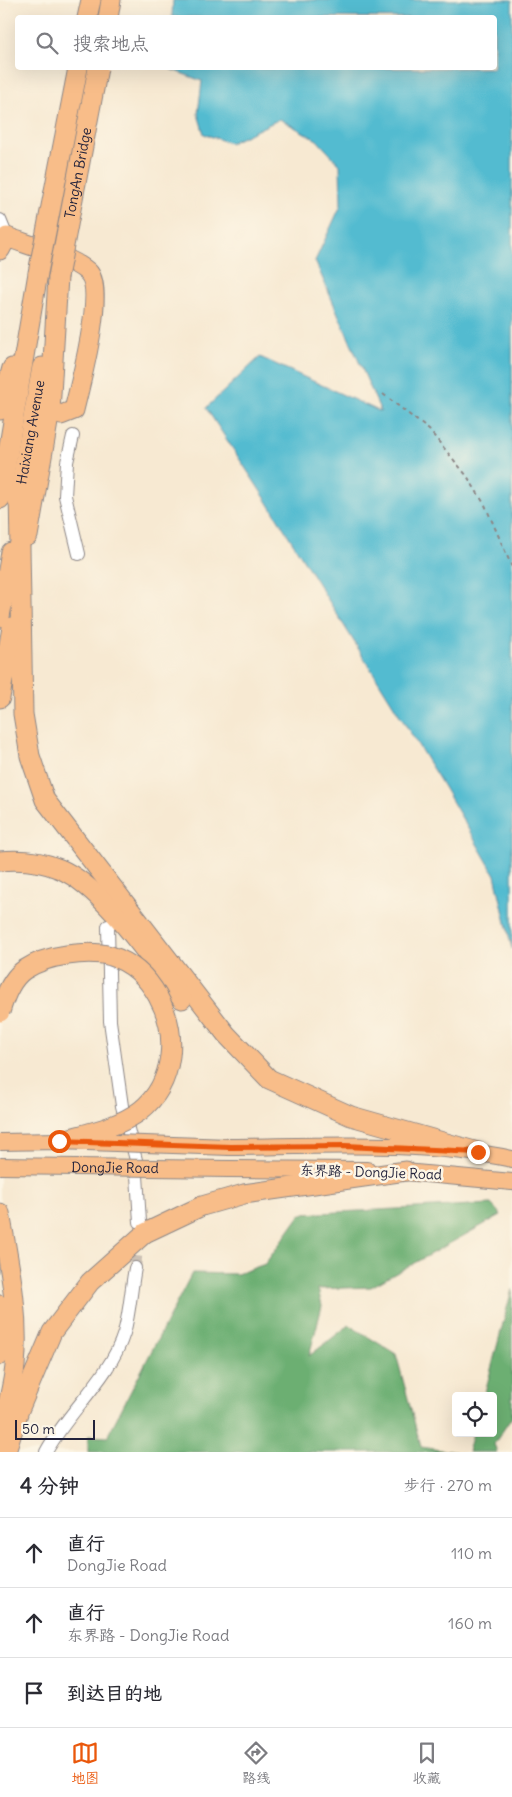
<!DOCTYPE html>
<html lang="zh">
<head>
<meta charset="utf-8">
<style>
  body { margin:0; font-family:Delius,"LXGW WenKai TC",sans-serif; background:#f2f2f3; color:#2b2b33 }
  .controls { position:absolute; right:15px; bottom:15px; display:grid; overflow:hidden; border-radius:5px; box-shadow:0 5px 20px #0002 }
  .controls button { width:45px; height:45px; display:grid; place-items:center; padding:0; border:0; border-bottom:1px solid #e1e1e2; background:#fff; color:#2b2b33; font:25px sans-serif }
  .scale { position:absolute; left:15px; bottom:12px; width:80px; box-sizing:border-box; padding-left:5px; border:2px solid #22223b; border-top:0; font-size:14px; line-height:18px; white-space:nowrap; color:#22223b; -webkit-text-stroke:4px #fcf5e5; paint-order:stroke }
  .stop { position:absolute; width:15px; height:15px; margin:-11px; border:4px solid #ea580c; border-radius:50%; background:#fff }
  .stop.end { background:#ea580c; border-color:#fff; box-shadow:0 1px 5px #0008 }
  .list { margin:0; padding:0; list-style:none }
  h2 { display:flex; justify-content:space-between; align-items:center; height:65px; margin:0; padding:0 20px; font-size:21px }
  h2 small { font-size:16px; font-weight:400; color:#7c7c81 }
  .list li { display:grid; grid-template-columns:32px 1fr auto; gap:15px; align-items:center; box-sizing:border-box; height:70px; padding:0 20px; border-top:1px solid #e1e1e2 }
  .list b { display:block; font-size:19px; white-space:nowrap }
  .list p { margin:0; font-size:16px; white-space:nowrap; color:#7c7c81 }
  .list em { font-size:16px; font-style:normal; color:#7c7c81 }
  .icon { flex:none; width:28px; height:28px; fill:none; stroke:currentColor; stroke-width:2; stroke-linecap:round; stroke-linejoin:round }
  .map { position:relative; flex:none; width:512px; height:1452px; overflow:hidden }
  .search { position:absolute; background:#fff; box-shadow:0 5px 20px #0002; left:15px; right:15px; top:15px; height:55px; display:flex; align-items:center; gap:12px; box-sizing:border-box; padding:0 18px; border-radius:5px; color:#7c7c81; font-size:19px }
  .sheet { height:275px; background:#fff }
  nav { display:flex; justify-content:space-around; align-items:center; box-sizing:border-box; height:70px; border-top:1px solid #e1e1e2; background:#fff; font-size:14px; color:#7c7c81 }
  nav a { display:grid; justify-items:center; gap:2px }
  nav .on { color:#ea580c }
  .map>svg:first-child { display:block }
  .forest { fill:#6caf72; stroke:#476856 }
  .water { fill:#53bbd0; stroke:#3a6e86 }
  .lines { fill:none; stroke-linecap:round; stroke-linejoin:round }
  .minor-tunnel { stroke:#ccc1b4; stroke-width:12; stroke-dasharray:12 6; stroke-linecap:butt }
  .minor-casing { stroke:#8c8686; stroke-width:14 }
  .major-casing { stroke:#8c8686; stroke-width:18 }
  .highway-casing { stroke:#8c8686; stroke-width:21 }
  .path { stroke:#8c8686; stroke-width:2; stroke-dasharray:4 4; stroke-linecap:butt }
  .minor { stroke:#fff; stroke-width:12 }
  .major { stroke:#f8bd89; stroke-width:16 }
  .highway { stroke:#f8bd89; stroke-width:19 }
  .major-bridge-casing { stroke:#8c8686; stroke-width:18; stroke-linecap:butt }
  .highway-bridge-casing { stroke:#8c8686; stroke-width:21; stroke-linecap:butt }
  .major-bridge { stroke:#f8bd89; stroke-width:16 }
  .highway-bridge { stroke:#f8bd89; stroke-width:19 }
  .route { stroke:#ea580c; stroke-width:6 }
  .labels { text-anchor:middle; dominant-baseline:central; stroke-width:5; stroke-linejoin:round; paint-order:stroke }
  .street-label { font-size:14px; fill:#22223b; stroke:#fcf5e5 }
</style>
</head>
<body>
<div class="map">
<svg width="512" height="1452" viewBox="0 0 512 1452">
  <rect width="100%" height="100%" fill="#fcf5e5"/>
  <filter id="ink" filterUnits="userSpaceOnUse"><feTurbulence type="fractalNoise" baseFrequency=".02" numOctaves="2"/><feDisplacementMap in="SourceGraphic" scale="10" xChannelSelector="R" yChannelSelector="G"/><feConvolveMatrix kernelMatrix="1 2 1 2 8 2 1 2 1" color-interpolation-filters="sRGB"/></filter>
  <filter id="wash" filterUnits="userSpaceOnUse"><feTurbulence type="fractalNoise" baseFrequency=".0096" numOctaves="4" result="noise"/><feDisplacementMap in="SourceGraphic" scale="20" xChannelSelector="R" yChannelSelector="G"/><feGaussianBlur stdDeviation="1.12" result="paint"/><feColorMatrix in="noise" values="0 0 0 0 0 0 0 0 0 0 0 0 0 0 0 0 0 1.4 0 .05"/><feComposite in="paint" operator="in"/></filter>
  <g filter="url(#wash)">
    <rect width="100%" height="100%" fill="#f7e9d2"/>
    <g class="forest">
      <polygon points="491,1204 501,1215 371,1287 318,1289 322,1306 309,1356 349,1325 396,1354 421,1447 455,1452 88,1452 88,1436 107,1437 192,1273 237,1274 265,1264 301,1214"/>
      <polygon points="512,1289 512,1417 494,1444 497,1452 468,1452 473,1433 493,1433 493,1396 484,1396"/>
    </g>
    <polygon class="water" points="173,0 512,0 512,949 495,875 444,787 267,501 206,408 260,357 381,412 315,261 341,205 340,165 317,140 280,119 230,143 204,134 198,114 202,81 170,69 494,68 494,18 172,17"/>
  </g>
  <g filter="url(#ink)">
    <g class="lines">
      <polyline class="minor-tunnel" points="135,1268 138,1238"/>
      <defs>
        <g id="minor">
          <polyline points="0,220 7,237"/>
          <polyline points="73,436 67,462 65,496 79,554"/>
          <polyline points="108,926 110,1021 122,1106 136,1160 140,1222"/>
          <path d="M46,1452c22,-41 64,-74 78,-119 6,-21 7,-44 11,-65"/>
        </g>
        <g id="major">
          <path d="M230,1147c93,-1 190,-7 282,12"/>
          <polyline points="229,1169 367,1170"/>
          <polyline points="394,1171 512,1182"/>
        </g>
        <g id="highway">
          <polyline points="87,18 91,0"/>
          <polyline points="108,18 111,0"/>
          <path d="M0,250l7,-13c21,8 65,20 81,35 18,17 -8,113 -14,138l-13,5 -11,-4"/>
          <polyline points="0,410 12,368"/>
          <polyline points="19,492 23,714 30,756 45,800 226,1034 269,1079 351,1116 478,1152"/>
          <polyline points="0,499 38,273"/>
          <path id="s1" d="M18,502l24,-135"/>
          <polyline points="28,536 50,411 58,277"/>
          <polyline points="0,617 11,552"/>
          <polyline points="0,698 12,627"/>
          <path d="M0,861c20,-2 41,0 60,8 43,18 92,92 122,130"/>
          <path d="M0,1213c9,51 20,101 15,153 -2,21 -9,43 -13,64"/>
          <polyline points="0,1305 4,1337 0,1355"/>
          <polyline points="6,1452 19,1410 52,1332 90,1282 145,1233 202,1206 244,1194 406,1171"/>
        </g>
      </defs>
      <use href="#minor" class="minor-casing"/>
      <use href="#major" class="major-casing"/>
      <use href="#highway" class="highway-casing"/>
      <polyline class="path" points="383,394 429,430 467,476 485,505 512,567"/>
      <use href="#minor" class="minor"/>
      <use href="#major" class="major"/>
      <use href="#highway" class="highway"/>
      <defs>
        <g id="major-bridge">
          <polyline points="0,1142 59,1141 230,1147"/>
          <path id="s2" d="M0,1166l229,3"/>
        </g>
        <g id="highway-bridge">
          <polyline points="38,273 78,68"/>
          <path id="s3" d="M58,277l40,-209"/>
          <path d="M0,1012c4,-14 11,-33 24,-42 12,-8 28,-13 43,-15 14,-2 30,-3 44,1 41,13 64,61 59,100 -3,22 -12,41 -30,55 -23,17 -53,22 -81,30"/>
        </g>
      </defs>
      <use href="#major-bridge" class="major-bridge-casing"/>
      <use href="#highway-bridge" class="highway-bridge-casing"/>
      <use href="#major-bridge" class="major-bridge"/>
      <use href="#highway-bridge" class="highway-bridge"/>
    </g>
  </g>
  <g class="lines" filter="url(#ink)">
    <polyline class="route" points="59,1141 230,1147 345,1146 478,1152"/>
  </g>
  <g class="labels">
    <g class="street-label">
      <text stroke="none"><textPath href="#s3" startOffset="106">TongAn Bridge</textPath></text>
      <text stroke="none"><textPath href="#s1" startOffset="71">Haixiang Avenue</textPath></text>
      <text stroke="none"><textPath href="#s2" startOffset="115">DongJie Road</textPath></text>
      <text transform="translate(371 1172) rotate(2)">东界路 - DongJie Road</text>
    </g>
  </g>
</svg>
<div class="controls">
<button><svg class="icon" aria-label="locate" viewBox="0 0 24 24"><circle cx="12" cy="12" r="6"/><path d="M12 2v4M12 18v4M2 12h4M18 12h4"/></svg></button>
</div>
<div class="scale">50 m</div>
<div class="stop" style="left:59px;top:1141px"></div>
<div class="stop end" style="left:478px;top:1152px"></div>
<div class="search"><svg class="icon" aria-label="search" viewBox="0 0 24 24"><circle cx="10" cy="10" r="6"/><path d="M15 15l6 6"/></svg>搜索地点</div>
</div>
<section class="sheet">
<h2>4 分钟<small>步行 · 270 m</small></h2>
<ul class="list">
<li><svg class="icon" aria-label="ahead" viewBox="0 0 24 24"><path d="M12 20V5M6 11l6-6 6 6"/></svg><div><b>直行</b><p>DongJie Road</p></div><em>110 m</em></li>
<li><svg class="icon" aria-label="ahead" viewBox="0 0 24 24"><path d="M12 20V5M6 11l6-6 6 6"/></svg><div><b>直行</b><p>东界路 - DongJie Road</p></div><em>160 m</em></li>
<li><svg class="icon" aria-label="arrive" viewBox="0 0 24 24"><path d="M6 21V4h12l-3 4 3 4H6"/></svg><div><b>到达目的地</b></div></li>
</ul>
</section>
<nav>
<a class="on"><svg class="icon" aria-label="map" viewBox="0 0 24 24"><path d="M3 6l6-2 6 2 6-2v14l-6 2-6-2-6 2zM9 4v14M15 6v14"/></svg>地图</a>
<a><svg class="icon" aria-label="directions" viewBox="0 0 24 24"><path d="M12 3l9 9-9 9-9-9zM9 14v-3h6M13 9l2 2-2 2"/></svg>路线</a>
<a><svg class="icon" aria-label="saved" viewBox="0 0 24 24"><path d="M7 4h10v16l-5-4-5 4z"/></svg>收藏</a>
</nav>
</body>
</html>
